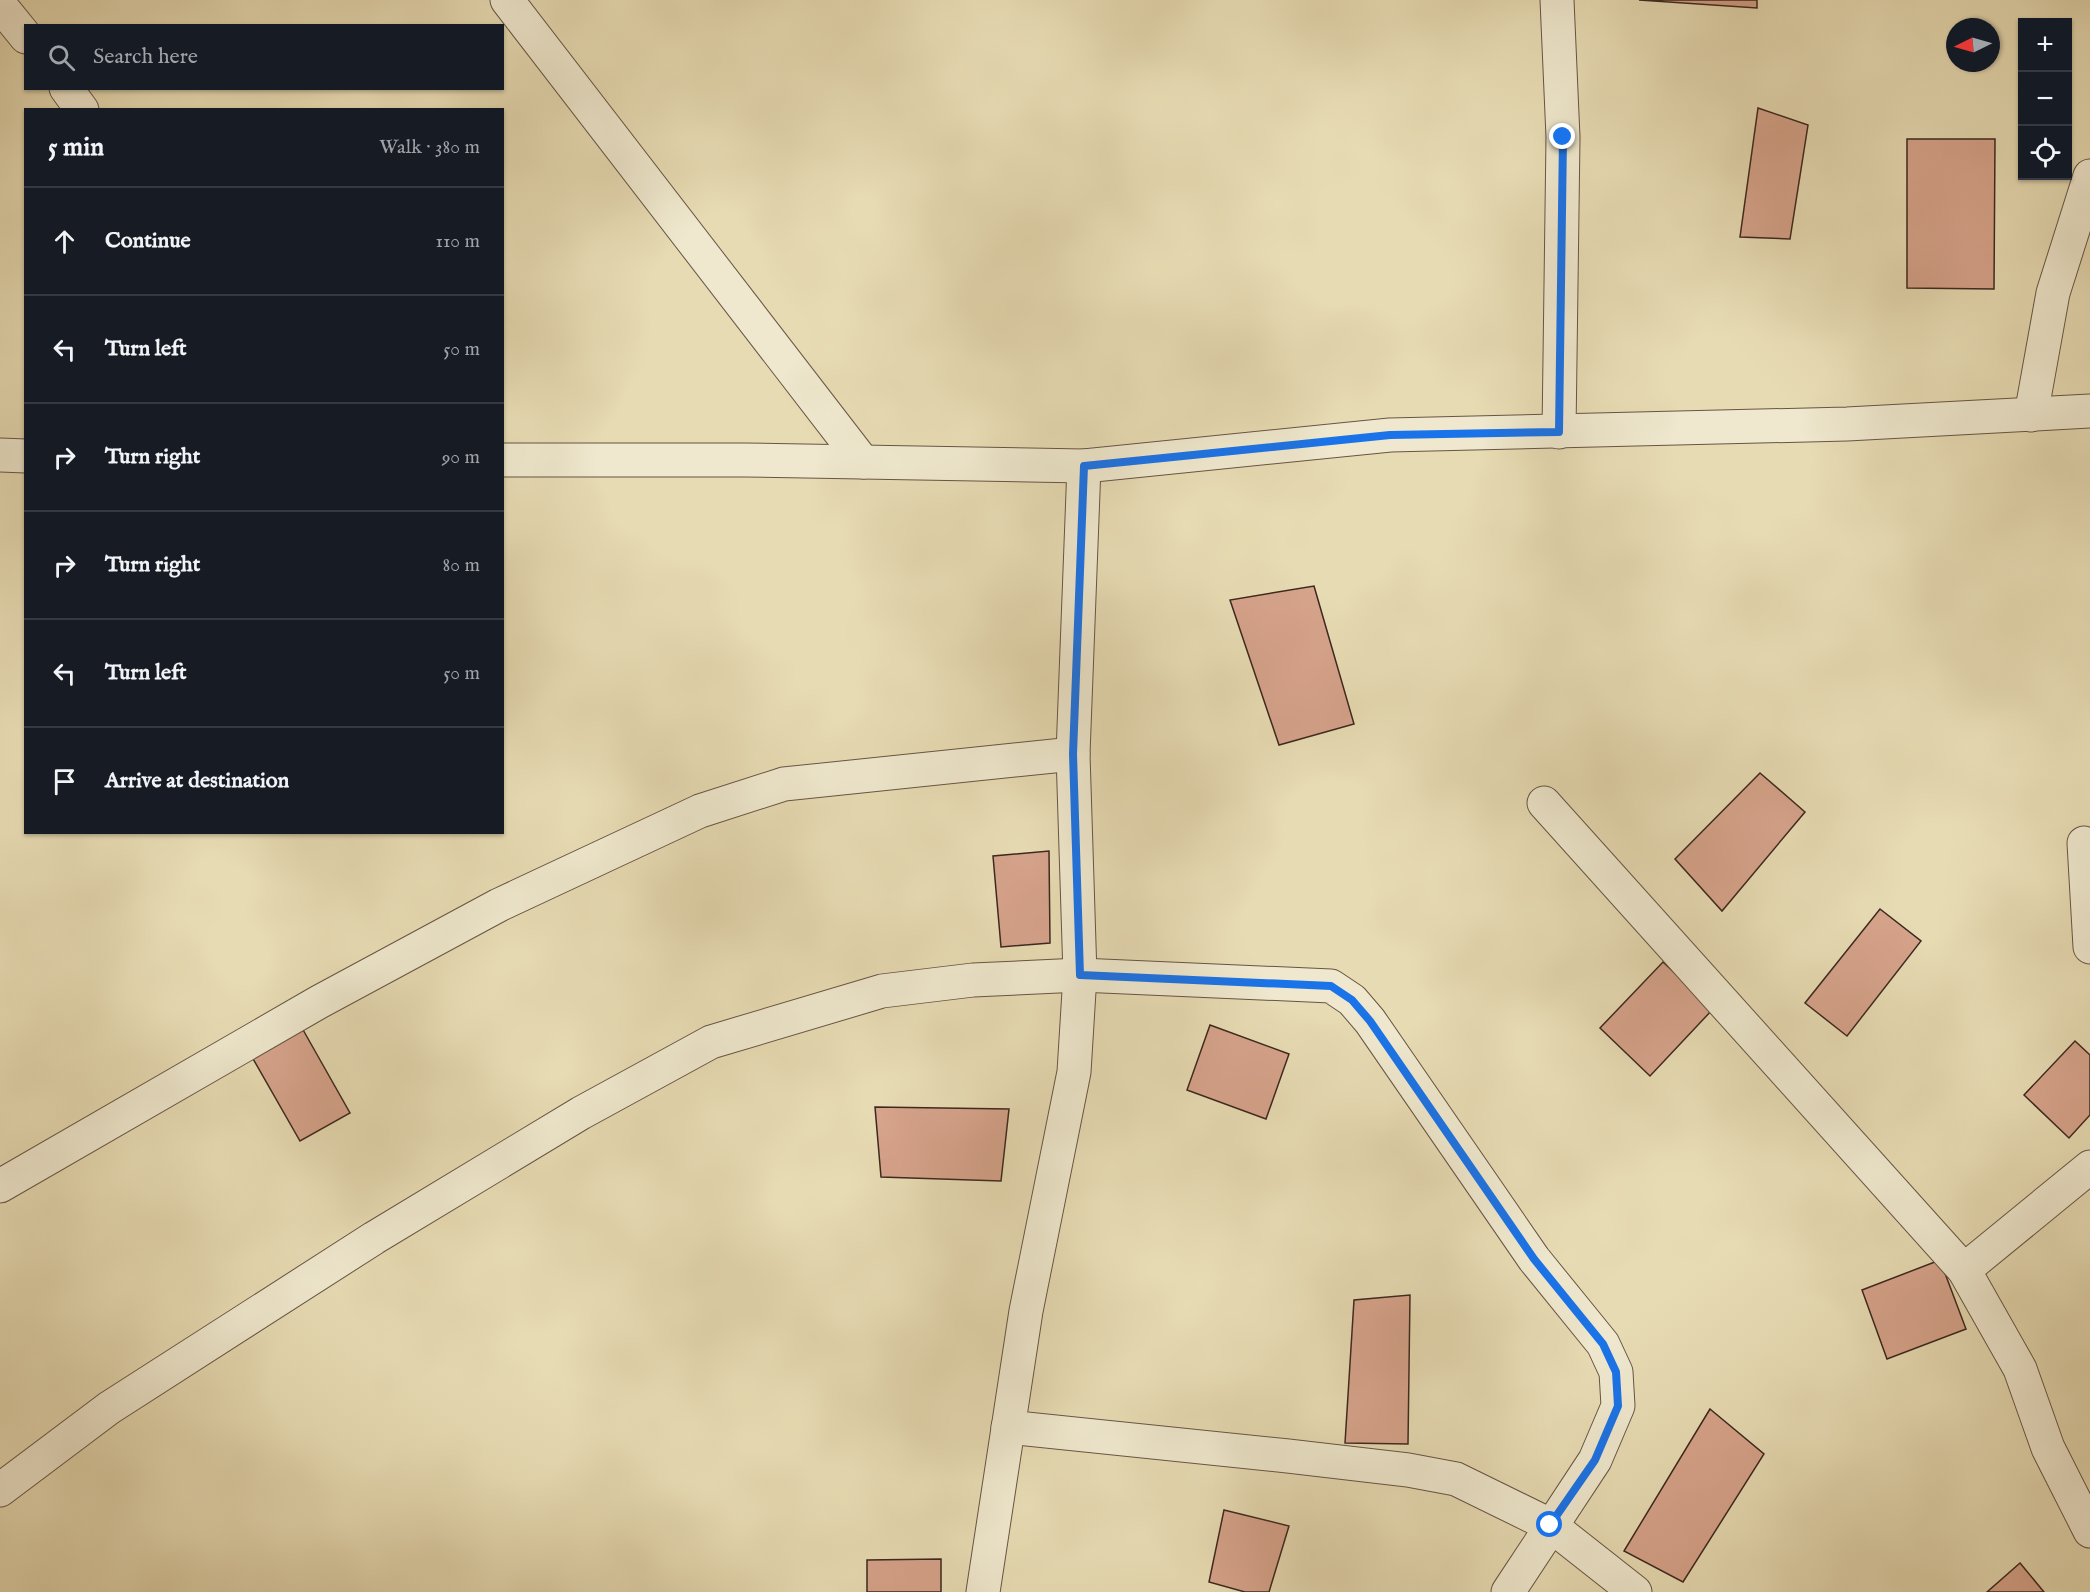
<!DOCTYPE html>
<html lang="en">
<head>
<meta charset="utf-8">
<style>
  body { margin:0; font-family:"IM FELL English",serif; background:#242831; color:#f1f3f6 }
  .controls { position:absolute; right:18px; top:18px; display:grid; overflow:hidden; border-radius:0px; box-shadow:0 2px 4px #0004 }
  .controls button { width:54px; height:54px; display:grid; place-items:center; padding:0; border:0; border-bottom:2px solid #363941; background:#171b24; color:#f1f3f6; font:30px sans-serif }
  .compass { position:absolute; left:1946px; top:18px; width:54px; height:54px; border-radius:50%; background:#171b24; box-shadow:0 2px 4px #0004; rotate:265deg }
  .stop { position:absolute; width:18px; height:18px; margin:-14px; border:4px solid #1a73e8; border-radius:50%; background:#fff }
  .stop.end { background:#1a73e8; border-color:#fff; box-shadow:0 2px 6px #0008 }
  .list { margin:0; padding:0; list-style:none }
  h2 { display:flex; justify-content:space-between; align-items:center; height:78px; margin:0; padding:0 24px; font-size:26px }
  h2 small { font-size:20px; font-weight:400; color:#9ea1a6 }
  .list li { display:grid; grid-template-columns:39px 1fr auto; gap:18px; align-items:center; box-sizing:border-box; height:108px; padding:0 24px; border-top:2px solid #363941 }
  .list b { display:block; font-size:22px; white-space:nowrap }
  .list em { font-size:20px; font-style:normal; color:#9ea1a6 }
  .icon { flex:none; width:33px; height:33px; fill:none; stroke:currentColor; stroke-width:2; stroke-linecap:round; stroke-linejoin:round }
  .map { position:relative; flex:none; width:2090px; height:1592px; overflow:hidden }
  .search { position:absolute; background:#171b24; box-shadow:0 2px 4px #0004; left:24px; top:24px; width:480px; height:66px; display:flex; align-items:center; gap:15px; box-sizing:border-box; padding:0 21px; border-radius:0px; color:#9ea1a6; font-size:22px }
  .panel { position:absolute; background:#171b24; box-shadow:0 2px 4px #0004; left:24px; top:108px; width:480px; height:726px; border-radius:0px }
  .map>svg:first-child { display:block }
  .building { fill:#d6a38b; stroke:#3c281f; stroke-width:1.5 }
  .lines { fill:none; stroke-linecap:round; stroke-linejoin:round }
  .street-casing { stroke:#675544; stroke-width:35 }
  .street { stroke:#efe8ce; stroke-width:33 }
  .route { stroke:#1a73e8; stroke-width:8 }
</style>
</head>
<body>
<div class="map">
<svg width="2090" height="1592" viewBox="0 0 2090 1592">
  <rect width="100%" height="100%" fill="#e7dbb3"/>
  <filter id="stains"><feTurbulence type="fractalNoise" baseFrequency=".00333" numOctaves="4"/><feColorMatrix values="0 0 0 0 .2 0 0 0 0 .09 0 0 0 0 .02 0 0 0 .5 -.17"/></filter>
  <radialGradient id="worn" r=".72"><stop offset=".6" stop-color="#630" stop-opacity="0"/><stop offset="1" stop-color="#630" stop-opacity=".3"/></radialGradient>
  <g class="building">
    <polygon points="1639,0 1757,0 1757,8"/>
    <polygon points="1758,108 1808,125 1790,239 1740,237"/>
    <polygon points="1907,139 1995,139 1994,289 1907,288"/>
    <polygon points="1314,586 1354,724 1279,745 1230,600"/>
    <polygon points="1760,773 1805,812 1722,911 1675,859"/>
    <polygon points="1049,851 1050,943 1001,947 993,856"/>
    <polygon points="1880,909 1921,941 1847,1036 1805,1003"/>
    <polygon points="1663,962 1713,1009 1650,1076 1600,1028"/>
    <polygon points="1210,1025 1289,1054 1266,1119 1187,1090"/>
    <polygon points="302,1028 350,1113 300,1141 252,1057"/>
    <polygon points="2075,1041 2090,1055 2090,1115 2069,1138 2024,1095"/>
    <polygon points="875,1107 1009,1109 1001,1181 881,1177"/>
    <polygon points="1940,1260 1966,1329 1887,1359 1862,1290"/>
    <polygon points="1410,1295 1408,1444 1345,1443 1354,1300"/>
    <polygon points="1710,1409 1764,1454 1683,1582 1624,1551"/>
    <polygon points="1224,1510 1289,1526 1269,1592 1245,1592 1209,1582"/>
    <polygon points="941,1559 941,1592 867,1592 867,1560"/>
    <polygon points="2020,1563 2044,1592 1987,1592"/>
  </g>
  <g class="lines">
    <defs>
      <g id="street">
        <polyline points="507,0 863,462"/>
        <polyline points="1557,0 1563,137 1559,432"/>
        <polyline points="0,5 26,37"/>
        <polyline points="66,88 82,110"/>
        <polyline points="2031,415 2053,293 2090,176"/>
        <polyline points="0,455 26,456"/>
        <polyline points="502,460 745,460 1084,466 1390,435 1847,424 2090,411"/>
        <polyline points="1544,803 1964,1270 2020,1369 2048,1448 2090,1531"/>
        <polyline points="2084,843 2090,947"/>
        <polyline points="0,1186 319,1002 499,905 700,811 784,784 1073,754"/>
        <polyline points="1964,1270 2090,1167"/>
        <polyline points="1008,1427 1288,1456 1408,1470 1456,1479 1550,1525 1635,1592"/>
        <polyline points="0,1490 109,1408 374,1238 581,1113 711,1042 882,991 973,980 1080,975 1331,986 1352,1000 1370,1021 1534,1259 1603,1344 1616,1372 1618,1406 1595,1460 1508,1592"/>
        <polyline points="983,1592 1026,1311 1074,1072 1080,975 1073,754 1084,466"/>
      </g>
    </defs>
    <use href="#street" class="street-casing"/>
    <use href="#street" class="street"/>
  </g>
  <g class="lines">
    <polyline class="route" points="1550,1525 1595,1460 1618,1406 1616,1372 1603,1344 1534,1259 1370,1021 1352,1000 1331,986 1080,975 1073,754 1084,466 1390,435 1559,432 1563,137"/>
  </g>
  <rect width="100%" height="100%" filter="url(#stains)"/>
  <rect width="100%" height="100%" fill="url(#worn)"/>
</svg>
<div class="controls">
<button>+</button>
<button>−</button>
<button><svg class="icon" aria-label="locate" viewBox="0 0 24 24"><circle cx="12" cy="12" r="6"/><path d="M12 2v4M12 18v4M2 12h4M18 12h4"/></svg></button>
</div>
<svg class="compass" viewBox="-18 -18 36 36"><path d="M0-13l5 13h-10z" fill="#e53935"/><path d="M0 13l5-13h-10z" fill="#9ea1a6"/></svg>
<div class="stop" style="left:1550px;top:1525px"></div>
<div class="stop end" style="left:1563px;top:137px"></div>
<div class="search"><svg class="icon" aria-label="search" viewBox="0 0 24 24"><circle cx="10" cy="10" r="6"/><path d="M15 15l6 6"/></svg>Search here</div>
<section class="panel">
<h2>5 min<small>Walk · 380 m</small></h2>
<ul class="list">
<li><svg class="icon" aria-label="ahead" viewBox="0 0 24 24"><path d="M12 20V5M6 11l6-6 6 6"/></svg><div><b>Continue</b></div><em>110 m</em></li>
<li><svg class="icon" aria-label="left" viewBox="0 0 24 24"><path d="M17 20v-9H6M10 6l-5 5 5 5"/></svg><div><b>Turn left</b></div><em>50 m</em></li>
<li><svg class="icon" aria-label="right" viewBox="0 0 24 24"><path d="M7 20v-9h11M14 6l5 5-5 5"/></svg><div><b>Turn right</b></div><em>90 m</em></li>
<li><svg class="icon" aria-label="right" viewBox="0 0 24 24"><path d="M7 20v-9h11M14 6l5 5-5 5"/></svg><div><b>Turn right</b></div><em>80 m</em></li>
<li><svg class="icon" aria-label="left" viewBox="0 0 24 24"><path d="M17 20v-9H6M10 6l-5 5 5 5"/></svg><div><b>Turn left</b></div><em>50 m</em></li>
<li><svg class="icon" aria-label="arrive" viewBox="0 0 24 24"><path d="M6 21V4h12l-3 4 3 4H6"/></svg><div><b>Arrive at destination</b></div></li>
</ul>
</section>
</div>
</body>
</html>
